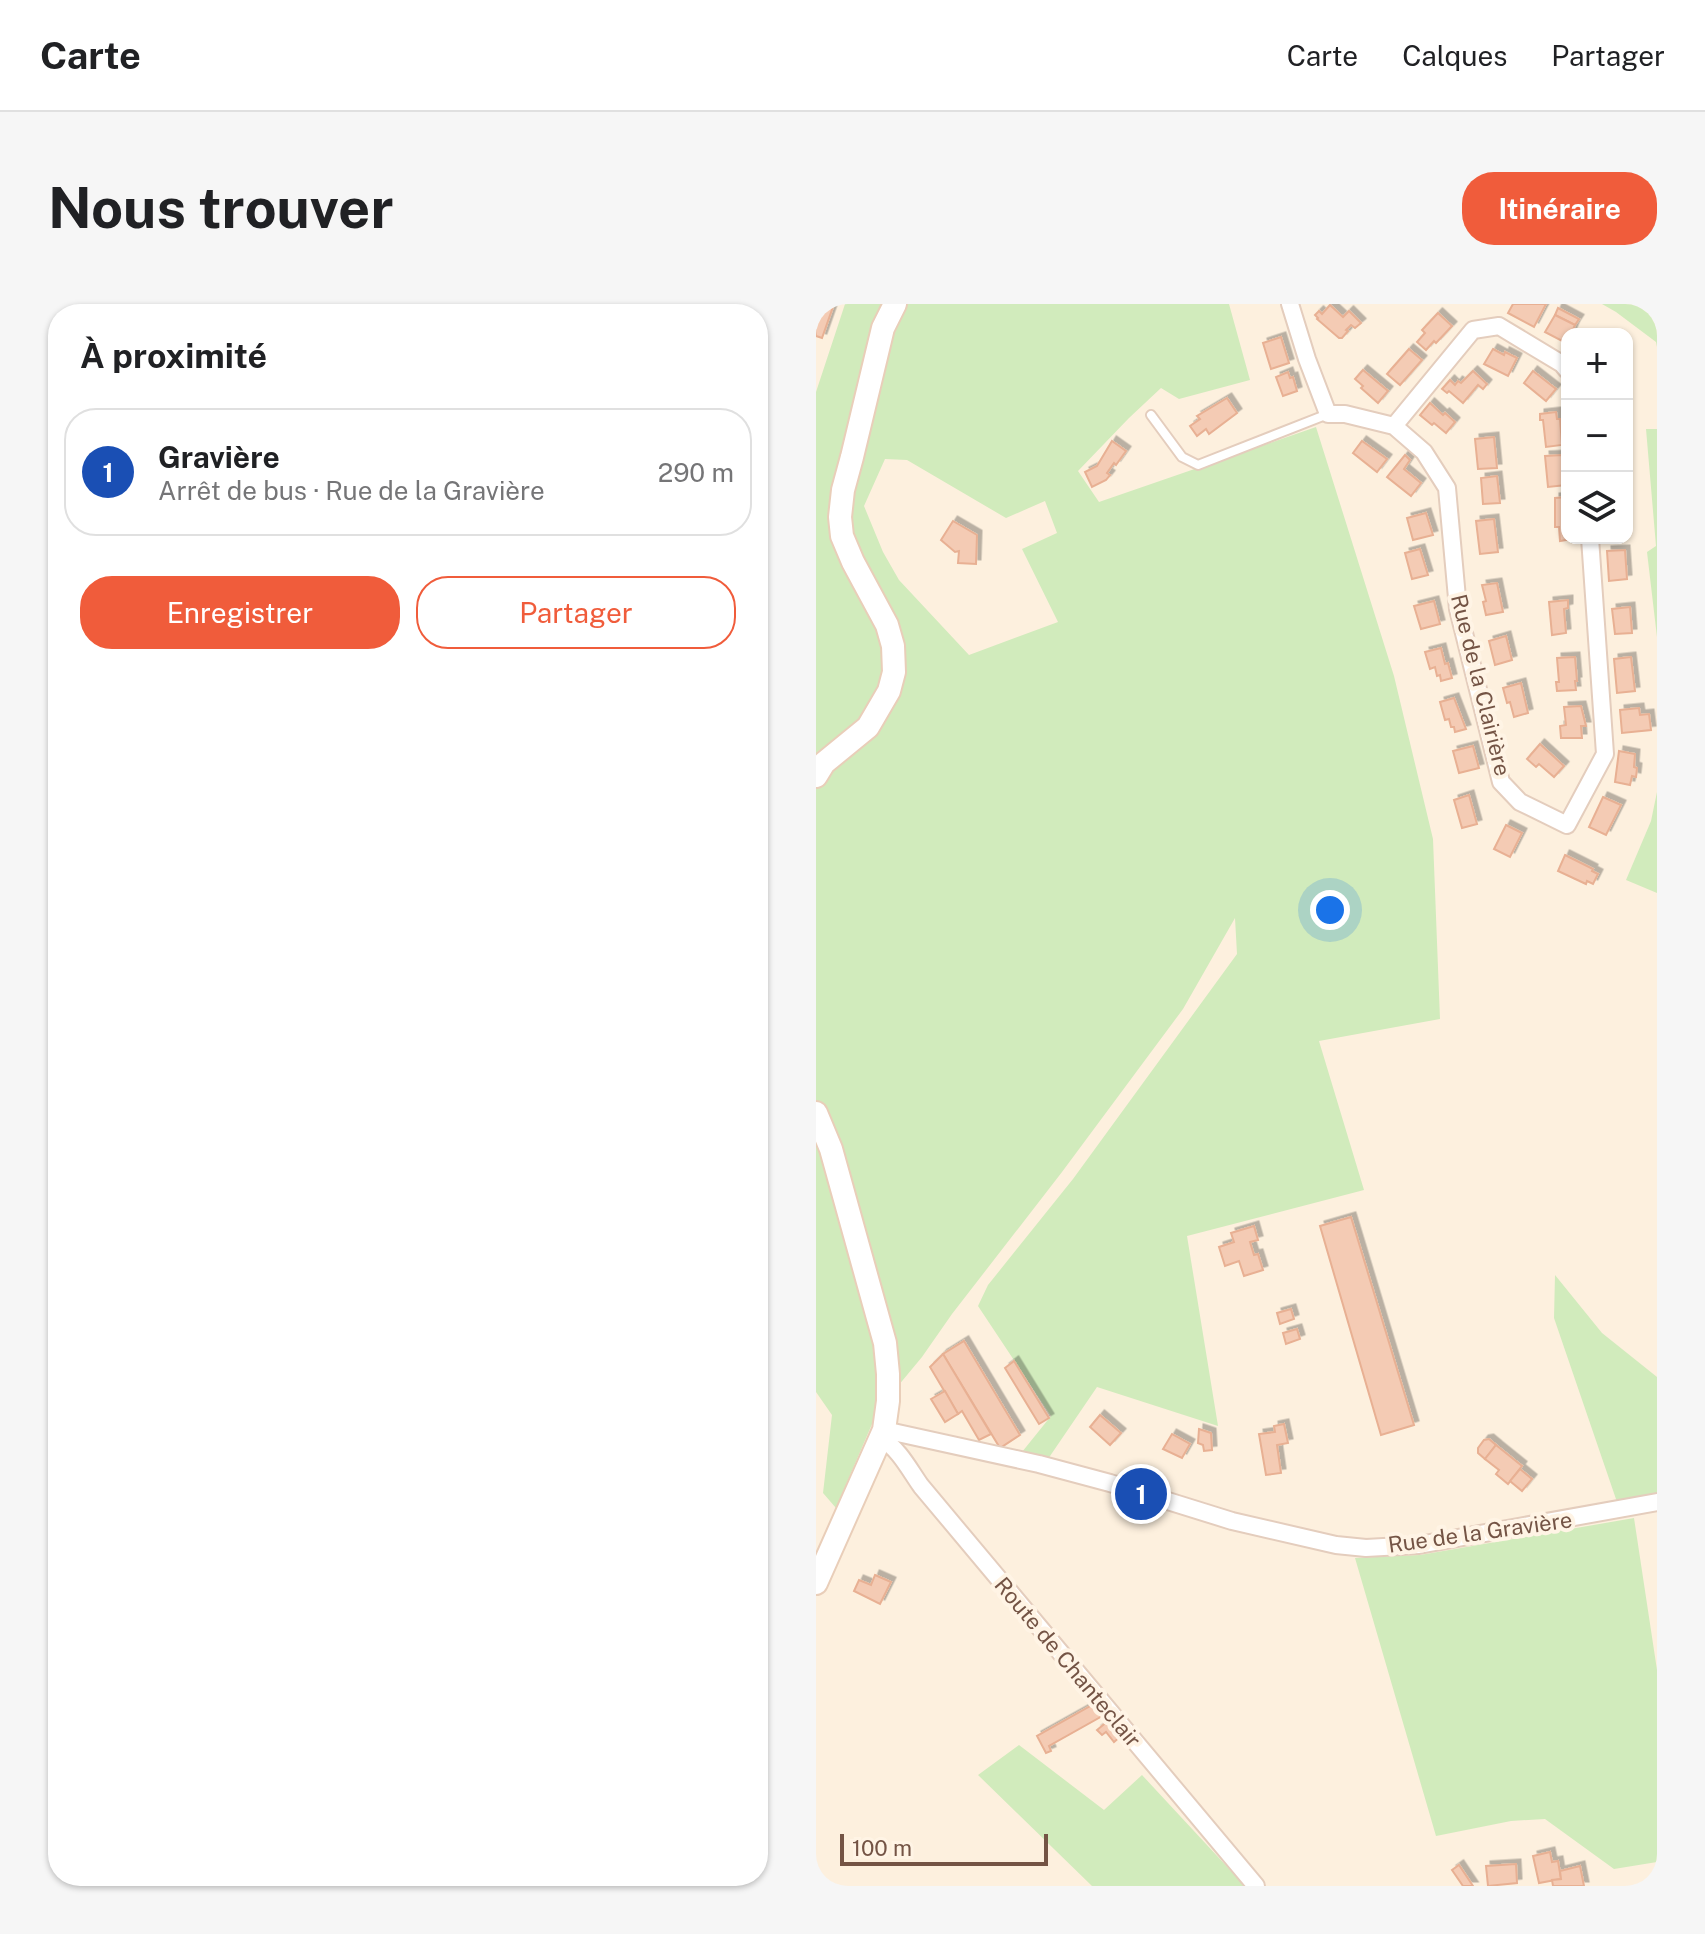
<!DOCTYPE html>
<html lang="fr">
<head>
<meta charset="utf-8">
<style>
  body { margin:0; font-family:"Public Sans",sans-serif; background:#f6f6f6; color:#202124 }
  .controls { position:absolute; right:24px; top:24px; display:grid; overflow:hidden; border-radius:16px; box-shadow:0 2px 6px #0004 }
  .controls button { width:72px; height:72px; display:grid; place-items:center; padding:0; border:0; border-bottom:2px solid #e0e0e0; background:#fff; color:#202124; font:40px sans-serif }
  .scale { position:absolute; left:24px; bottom:20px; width:208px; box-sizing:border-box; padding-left:8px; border:4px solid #745445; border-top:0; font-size:22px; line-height:28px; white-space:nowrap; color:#745445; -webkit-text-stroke:6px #fff4e5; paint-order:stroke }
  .you { position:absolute; left:514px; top:606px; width:28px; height:28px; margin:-20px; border:6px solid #fff; border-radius:50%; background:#1a73e8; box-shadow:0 0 0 12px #1a73e833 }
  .badge { display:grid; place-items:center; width:52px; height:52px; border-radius:50%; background:#f05c3b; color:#fff; font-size:26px; font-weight:700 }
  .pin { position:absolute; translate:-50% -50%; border:4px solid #fff; box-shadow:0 2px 8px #0006 }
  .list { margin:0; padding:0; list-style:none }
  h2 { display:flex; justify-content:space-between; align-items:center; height:104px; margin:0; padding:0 32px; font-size:34px }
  h2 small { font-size:26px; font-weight:400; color:#757577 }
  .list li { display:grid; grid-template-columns:52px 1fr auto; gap:24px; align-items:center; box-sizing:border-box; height:128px; margin:0 16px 16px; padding:0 16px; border:2px solid #e0e0e0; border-radius:32px }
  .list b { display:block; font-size:30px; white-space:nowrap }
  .list p { margin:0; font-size:26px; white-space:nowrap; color:#757577 }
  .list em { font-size:26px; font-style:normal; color:#757577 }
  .actions { display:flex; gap:16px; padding:24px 32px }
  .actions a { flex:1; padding:18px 0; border:2px solid #f05c3b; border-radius:32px; text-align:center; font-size:28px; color:#f05c3b }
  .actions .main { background:#f05c3b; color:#fff }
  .icon { flex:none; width:44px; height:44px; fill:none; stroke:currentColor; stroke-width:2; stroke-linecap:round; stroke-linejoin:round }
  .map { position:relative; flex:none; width:841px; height:1582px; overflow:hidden; border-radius:32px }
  header { display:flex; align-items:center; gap:48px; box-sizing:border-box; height:112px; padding:0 40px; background:#fff; border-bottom:2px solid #e0e0e0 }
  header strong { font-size:38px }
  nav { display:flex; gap:44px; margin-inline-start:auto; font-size:28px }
  .intro { display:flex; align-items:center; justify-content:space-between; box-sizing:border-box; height:192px; padding:0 48px }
  h1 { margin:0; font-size:56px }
  .button { padding:20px 36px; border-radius:32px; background:#f05c3b; color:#fff; font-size:28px; font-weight:700 }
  main { display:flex; gap:48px; padding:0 48px }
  aside { flex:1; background:#fff; border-radius:32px; box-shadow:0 2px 6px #0004 }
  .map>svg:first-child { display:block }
  .green { fill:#d1ebbc; fill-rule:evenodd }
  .building { fill:#f4cbb4; stroke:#e8b093; stroke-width:2; filter:url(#shadow) }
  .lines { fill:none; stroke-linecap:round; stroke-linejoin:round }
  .lane-casing { stroke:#e4cdbd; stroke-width:12 }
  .street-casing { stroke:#e4cdbd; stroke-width:20 }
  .secondary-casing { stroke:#e9ceb9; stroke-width:26 }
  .lane { stroke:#fff; stroke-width:8 }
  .street { stroke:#fff; stroke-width:16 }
  .secondary { stroke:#fff; stroke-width:22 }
  .labels { text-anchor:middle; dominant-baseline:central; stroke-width:8; stroke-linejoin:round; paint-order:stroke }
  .street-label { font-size:22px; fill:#745445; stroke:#fff4e5 }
</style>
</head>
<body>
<header>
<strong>Carte</strong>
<nav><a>Carte</a><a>Calques</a><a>Partager</a></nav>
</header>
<div class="intro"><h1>Nous trouver</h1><a class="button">Itinéraire</a></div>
<main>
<aside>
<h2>À proximité<small></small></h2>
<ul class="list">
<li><span class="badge" style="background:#1a4fb4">1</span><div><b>Gravière</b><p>Arrêt de bus · Rue de la Gravière</p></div><em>290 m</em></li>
</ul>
<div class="actions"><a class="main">Enregistrer</a><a>Partager</a></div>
</aside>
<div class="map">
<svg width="841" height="1582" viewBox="0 0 841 1582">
  <defs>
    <filter id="shadow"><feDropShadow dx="4.5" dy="-4.5" stdDeviation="0" flood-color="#0004"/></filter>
  </defs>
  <rect width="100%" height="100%" fill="#fdf0de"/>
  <g class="green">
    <path d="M29,0h38l-9,17 -44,183 18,14 47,-190 12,-24h322l21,76 -71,19 -18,-11 -32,30 -51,53 21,31 217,-75 78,249 39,163 7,180 -121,22 45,149 -177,46 31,190 -121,-39 -49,72 -26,-7 29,-36 -73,-110 10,-21 85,-106 164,-225 -2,-36 -52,91 -121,163 -110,142 -30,43 -44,53 -42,98 -13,-15 9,-78 -16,-23v-1000zM69,155l22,1 99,58 39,-17 12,32 -35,16 36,73 -89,33 -70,-75 -16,-28 -19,-46z"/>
    <polygon points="786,0 841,0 841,43 840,38 800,8"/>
    <polygon points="830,125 841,125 841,333 831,248 840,242"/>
    <polygon points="841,488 841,589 810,576 835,517"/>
    <polygon points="739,971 786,1029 841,1073 841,1189 801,1198 738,1014"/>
    <polygon points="818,1214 841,1366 841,1558 798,1565 729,1515 695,1517 620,1532 539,1254 604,1251"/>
    <polygon points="203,1441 288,1506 326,1471 429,1582 276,1582 162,1471"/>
  </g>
  <g class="building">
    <polygon points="0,0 18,0 6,34 0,32"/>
    <polygon points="697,0 730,0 718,23 692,9"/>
    <polygon points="514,1 527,13 533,7 545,19 539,24 535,21 530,26 532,27 526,34 523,34 501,15 502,14 499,11 503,7 506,10"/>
    <polygon points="742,4 763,15 759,21 739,11"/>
    <polygon points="622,9 636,22 620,39 618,37 610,46 601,38 609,29 606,26"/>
    <polygon points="739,11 759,21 755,30 751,30 750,39 729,28"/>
    <polygon points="465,33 473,59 455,65 447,39"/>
    <polygon points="593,45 606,56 584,81 571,70"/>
    <polygon points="677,45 688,51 689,48 701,54 692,72 668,60"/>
    <polygon points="547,66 572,87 562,99 545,84 547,82 539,75"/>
    <polygon points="657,67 671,80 667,85 662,81 647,99 633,87 631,89 626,85 634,76 639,81 642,77 645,79"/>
    <polygon points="717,67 740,85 730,97 708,79"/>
    <polygon points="472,68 474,74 477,73 481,87 467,92 460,73"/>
    <polygon points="411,94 421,109 393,130 390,125 381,132 374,122 384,115 381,112"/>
    <polygon points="614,99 627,111 629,109 639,118 630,129 618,119 616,121 604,111"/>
    <polygon points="740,108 741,115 744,115 746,141 730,143 727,116 724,116 724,110"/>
    <polygon points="678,133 681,164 662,165 659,135"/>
    <polygon points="296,137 310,147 300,161 298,159 291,169 294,171 290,176 276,183 269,168 281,162"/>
    <polygon points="546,137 571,155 561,168 537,149"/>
    <polygon points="589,151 594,156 588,165 605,179 595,192 571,173"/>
    <polygon points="747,151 750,181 732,183 729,152"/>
    <polygon points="681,172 684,199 667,200 665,174"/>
    <polygon points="751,193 751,234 756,235 744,237 743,223 739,223 739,194"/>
    <polygon points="610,209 617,231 597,236 591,214"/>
    <polygon points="678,215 682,248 664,250 660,217"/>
    <polygon points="137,217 161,231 160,260 142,259 143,247 139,248 125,236"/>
    <polygon points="604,245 612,271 596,275 589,249"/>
    <polygon points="809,246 811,275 793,277 791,247"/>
    <polygon points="681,279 687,308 670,311 667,298 670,297 666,281"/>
    <polygon points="752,296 752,304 748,305 750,329 736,331 733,298"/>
    <polygon points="618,297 624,320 605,325 598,302"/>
    <polygon points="814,303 816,329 799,330 796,305"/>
    <polygon points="690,332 696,356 679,361 673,337"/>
    <polygon points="625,344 629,360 632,359 636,374 625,377 624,371 621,372 619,363 614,365 609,348"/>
    <polygon points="759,353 761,377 759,377 760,386 741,387 740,378 743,378 741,354"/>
    <polygon points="815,353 819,387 801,389 798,355"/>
    <polygon points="705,379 712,409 698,413 694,398 691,399 687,384"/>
    <polygon points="638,394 650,425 639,428 638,423 635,423 633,415 629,416 624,398"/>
    <polygon points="765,402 770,422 765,422 766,434 745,434 744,422 750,421 748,403"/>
    <polygon points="823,404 824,411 833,410 835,426 806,429 804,406"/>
    <polygon points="724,440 748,462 738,473 723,460 720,463 711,455"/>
    <polygon points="657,442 663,464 643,469 637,447"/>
    <polygon points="803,447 819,450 818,463 821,464 820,473 816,472 814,481 799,478"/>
    <polygon points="653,491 661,520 646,524 638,496"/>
    <polygon points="787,493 805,501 790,531 773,523"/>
    <polygon points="690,521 706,529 694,553 678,545"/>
    <polygon points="749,551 777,565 776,567 782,570 777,580 771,577 770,580 742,567"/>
    <polygon points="535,913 598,1121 565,1131 504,922"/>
    <polygon points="438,922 442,936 434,938 438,951 442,950 447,966 428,972 423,957 409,962 403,943 418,938 415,929"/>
    <polygon points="475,1005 478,1015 464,1020 461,1009"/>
    <polygon points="481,1025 484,1035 470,1040 467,1029"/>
    <polygon points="148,1037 204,1131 184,1144 127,1050"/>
    <polygon points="127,1050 175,1130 163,1136 146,1107 142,1110 114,1063"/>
    <polygon points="198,1057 233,1114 223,1120 189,1064"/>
    <polygon points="129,1087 142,1110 129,1118 115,1095"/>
    <polygon points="284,1111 305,1129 294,1141 274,1123"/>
    <polygon points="468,1120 472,1139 461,1141 465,1169 450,1171 443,1130 459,1128 458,1122"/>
    <polygon points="383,1125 395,1129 396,1146 388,1147 387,1141 382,1139"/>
    <polygon points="356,1130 374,1140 366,1154 347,1145"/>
    <polygon points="673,1135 680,1141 669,1155 662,1149 662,1144 668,1136"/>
    <polygon points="680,1141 706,1162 692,1180 680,1170 683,1166 669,1155"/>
    <polygon points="704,1165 716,1175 706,1187 694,1177"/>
    <polygon points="59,1271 75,1278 64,1300 38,1287 43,1276 55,1281"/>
    <polygon points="278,1400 288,1411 233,1442 235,1447 230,1449 221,1432"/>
    <polygon points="292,1417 305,1432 298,1438 290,1428 286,1431 281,1426"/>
    <polygon points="734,1548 736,1558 742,1557 745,1575 723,1579 717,1552"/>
    <polygon points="700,1560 701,1579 672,1582 670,1562"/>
    <polygon points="643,1561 657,1582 647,1582 636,1566"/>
    <polygon points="764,1562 768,1582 737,1582 736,1576 745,1575 744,1567"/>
  </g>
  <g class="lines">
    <defs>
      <polyline id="lane" points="335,111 366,153 382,161 512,110"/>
      <g id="street">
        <polyline points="474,0 491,55 512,110 529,110 578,122 608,148 631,184 642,305 685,478 704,498 751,521 789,450 774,234"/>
        <polyline points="578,122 657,26 683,22 746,60 751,66"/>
        <polyline points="68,1126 223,1160 294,1179 416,1217 520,1241 550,1244 603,1241 841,1198"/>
        <path d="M65,1134c18,11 28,31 40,48l335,400"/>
      </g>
      <g id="secondary">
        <polyline points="0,472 8,459 52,423 73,387 78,368 77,342 71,321 37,258 26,232 24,213 27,186 36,153 67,24 79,0"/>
        <polyline points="0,809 15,845 62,1014 69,1039 72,1070 72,1097 68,1126 0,1279"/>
      </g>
    </defs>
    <use href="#lane" class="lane-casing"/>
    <use href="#street" class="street-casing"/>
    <use href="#secondary" class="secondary-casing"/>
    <use href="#lane" class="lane"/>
    <use href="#street" class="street"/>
    <use href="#secondary" class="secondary"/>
  </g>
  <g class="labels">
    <g class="street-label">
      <text transform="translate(665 381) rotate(76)">Rue de la Clairière</text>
      <text transform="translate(664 1228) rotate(-8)">Rue de la Gravière</text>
      <text transform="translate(252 1358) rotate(50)">Route de Chanteclair</text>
    </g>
  </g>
</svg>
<div class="controls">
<button>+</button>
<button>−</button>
<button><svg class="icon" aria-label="layers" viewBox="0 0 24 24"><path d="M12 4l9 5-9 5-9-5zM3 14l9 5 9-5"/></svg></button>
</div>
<div class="scale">100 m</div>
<div class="you"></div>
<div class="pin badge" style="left:325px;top:1190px;background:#1a4fb4">1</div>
</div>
</main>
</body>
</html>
